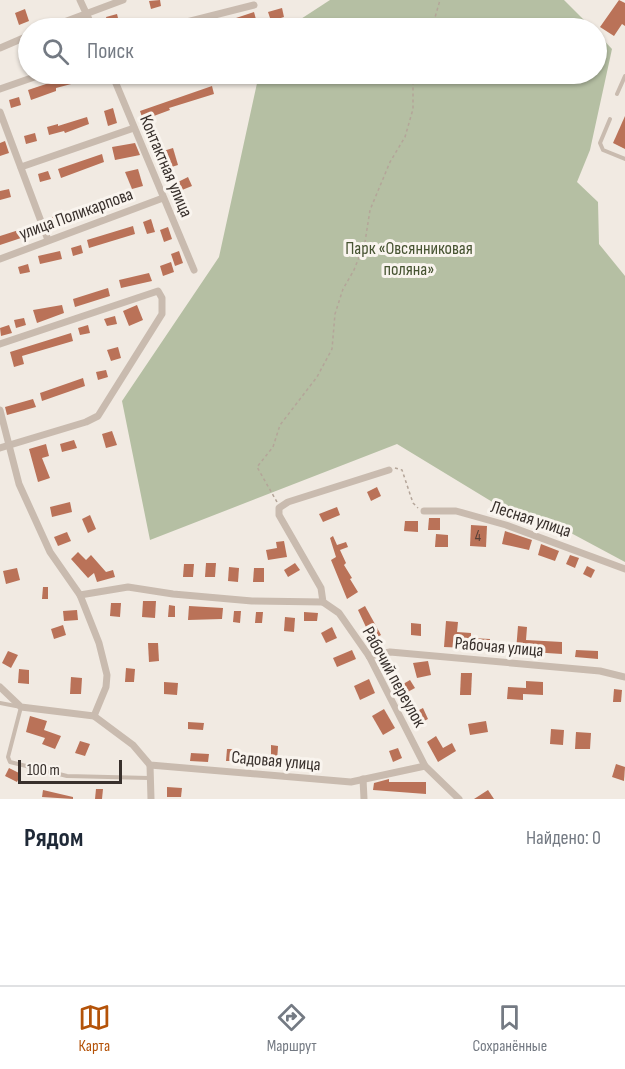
<!DOCTYPE html>
<html lang="ru">
<head>
<meta charset="utf-8">
<style>
  body { margin:0; font-family:"Sofia Sans Condensed",sans-serif; background:#f2f2f3; color:#1f2937 }
  .scale { position:absolute; left:18px; bottom:15px; width:104px; box-sizing:border-box; padding-left:6px; border:3px solid #38302c; border-top:0; font-size:16px; line-height:21px; white-space:nowrap; color:#38302c; -webkit-text-stroke:4px #f9f4ee; paint-order:stroke }
  .list { margin:0; padding:0; list-style:none }
  h2 { display:flex; justify-content:space-between; align-items:center; height:78px; margin:0; padding:0 24px; font-size:26px }
  h2 small { font-size:20px; font-weight:400; color:#747a83 }
  .icon { flex:none; width:33px; height:33px; fill:none; stroke:currentColor; stroke-width:2; stroke-linecap:round; stroke-linejoin:round }
  .map { position:relative; flex:none; width:625px; height:799px; overflow:hidden }
  .search { position:absolute; background:#fff; box-shadow:0 2px 4px #0004; left:18px; right:18px; top:18px; height:66px; display:flex; align-items:center; gap:15px; box-sizing:border-box; padding:0 21px; border-radius:33px; color:#747a83; font-size:22px }
  .sheet { height:186px; background:#fff }
  nav { display:flex; justify-content:space-around; align-items:center; box-sizing:border-box; height:84px; border-top:2px solid #e0e1e3; background:#fff; font-size:16px; color:#747a83 }
  nav a { display:grid; justify-items:center; gap:3px }
  nav .on { color:#b45309 }
  .map>svg:first-child { display:block }
  .green { fill:#b5bfa3 }
  .building { fill:#ba7258 }
  .lines { fill:none; stroke-linecap:round; stroke-linejoin:round }
  .path { stroke:#b4a599; stroke-width:1.5; stroke-dasharray:3 3; stroke-linecap:butt }
  .lane { stroke:#c9bbaf; stroke-width:4 }
  .street { stroke:#c9bbaf; stroke-width:7 }
  .labels { text-anchor:middle; dominant-baseline:central; stroke-width:6; stroke-linejoin:round; paint-order:stroke }
  .number-label { font-size:15px; fill:#584037 }
  .street-label { font-size:18px; fill:#38302c; stroke:#f9f4ee }
  .park-label { font-size:18px; fill:#475432; stroke:#f9f4ee }
</style>
</head>
<body>
<div class="map">
<svg width="625" height="799" viewBox="0 0 625 799">
  <rect width="100%" height="100%" fill="#f1eae2"/>
  <g class="green">
    <polygon points="330,0 564,0 592,28 287,28"/>
    <polygon points="597,33 612,49 590,150 577,182 598,202 599,244 625,276 625,562 556,525 499,506 397,444 150,540 122,401 219,257 259,74 596,74"/>
  </g>
  <g class="building">
    <polygon points="160,0 161,6 151,9 149,1"/>
    <polygon points="619,0 625,3 625,26 622,24 614,36 600,27"/>
    <polygon points="282,8 284,17 271,21 268,12"/>
    <polygon points="25,9 29,21 19,25 15,13"/>
    <polygon points="254,12 257,23 239,28 236,18"/>
    <polygon points="117,14 119,22 108,25 106,17"/>
    <polygon points="73,75 75,83 56,88 56,91 31,100 28,90"/>
    <polygon points="212,86 214,94 169,108 170,110 143,120 140,111"/>
    <polygon points="19,97 21,105 11,108 9,100"/>
    <polygon points="113,108 117,123 108,126 104,111"/>
    <polygon points="625,116 625,149 613,143"/>
    <polygon points="87,117 89,124 65,133 64,131 49,135 47,127 58,124 58,126"/>
    <polygon points="35,133 37,141 26,144 24,136"/>
    <polygon points="5,141 9,153 0,156 0,143"/>
    <polygon points="135,143 140,155 115,160 112,147"/>
    <polygon points="173,148 178,165 165,169 160,152"/>
    <polygon points="102,154 104,162 61,178 58,169"/>
    <polygon points="138,169 143,186 132,189 125,172"/>
    <polygon points="48,171 51,179 40,182 38,174"/>
    <polygon points="188,177 192,186 177,192 174,184"/>
    <polygon points="9,189 11,197 0,200 0,191"/>
    <polygon points="117,194 120,204 54,225 52,217"/>
    <polygon points="151,219 155,232 147,234 143,222"/>
    <polygon points="133,226 135,234 89,248 87,240"/>
    <polygon points="168,227 172,239 164,242 160,230"/>
    <polygon points="22,229 24,237 0,245 0,236"/>
    <polygon points="81,245 83,253 73,256 71,248"/>
    <polygon points="60,251 62,259 40,264 38,256"/>
    <polygon points="179,251 183,263 175,266 171,254"/>
    <polygon points="171,262 174,272 163,276 160,266"/>
    <polygon points="28,264 30,272 20,274 18,267"/>
    <polygon points="149,273 152,281 121,288 119,280"/>
    <polygon points="108,288 110,296 75,307 73,299"/>
    <polygon points="62,305 64,313 37,323 33,310"/>
    <polygon points="137,305 143,320 129,326 123,311"/>
    <polygon points="115,316 117,324 107,326 104,319"/>
    <polygon points="24,318 26,325 16,328 14,320"/>
    <polygon points="9,325 12,333 1,336 0,328"/>
    <polygon points="88,325 90,333 80,335 78,328"/>
    <polygon points="71,333 73,341 22,356 24,364 14,367 10,352"/>
    <polygon points="118,347 121,358 111,361 107,350"/>
    <polygon points="106,370 108,377 98,380 96,372"/>
    <polygon points="83,378 85,386 42,401 40,393"/>
    <polygon points="33,399 36,407 7,415 5,407"/>
    <polygon points="112,431 117,445 106,448 102,434"/>
    <polygon points="74,440 77,448 62,452 60,444"/>
    <polygon points="46,444 49,456 42,458 50,478 38,482 29,449"/>
    <polygon points="377,487 381,496 371,501 367,492"/>
    <polygon points="70,502 72,512 52,517 50,507"/>
    <polygon points="337,507 340,515 323,522 319,514"/>
    <polygon points="90,515 96,529 88,533 82,519"/>
    <polygon points="429,518 440,518 440,530 428,530"/>
    <polygon points="405,521 418,521 418,532 404,531"/>
    <polygon points="471,525 487,526 486,547 470,546"/>
    <polygon points="505,531 532,540 529,550 502,544"/>
    <polygon points="67,532 71,541 58,546 54,537"/>
    <polygon points="436,534 448,535 448,547 435,547"/>
    <polygon points="333,536 337,545 346,542 348,547 340,550 346,563 344,565 352,578 350,579 358,592 347,599 331,560 336,557 330,538"/>
    <polygon points="284,541 287,557 268,560 266,550 277,548 276,542"/>
    <polygon points="541,544 559,551 555,561 538,555"/>
    <polygon points="78,552 86,560 91,555 106,572 113,570 115,577 97,582 94,573 88,578 71,559"/>
    <polygon points="570,555 579,558 575,568 566,564"/>
    <polygon points="206,563 216,563 215,577 205,577"/>
    <polygon points="295,563 300,570 288,577 284,570"/>
    <polygon points="184,564 194,564 193,577 183,577"/>
    <polygon points="587,566 595,570 591,578 583,574"/>
    <polygon points="229,567 239,568 238,582 228,581"/>
    <polygon points="17,568 20,580 6,584 3,571"/>
    <polygon points="254,568 264,568 264,582 253,582"/>
    <polygon points="43,587 48,587 48,599 42,599"/>
    <polygon points="143,601 156,601 155,618 142,617"/>
    <polygon points="111,603 121,603 120,617 110,616"/>
    <polygon points="169,605 175,606 175,617 168,617"/>
    <polygon points="189,606 223,608 222,619 188,620"/>
    <polygon points="365,606 381,635 372,640 358,610"/>
    <polygon points="77,610 78,620 64,621 63,611"/>
    <polygon points="234,611 241,611 240,623 233,622"/>
    <polygon points="256,612 263,612 262,623 255,623"/>
    <polygon points="304,612 318,613 317,621 304,621"/>
    <polygon points="285,617 295,618 294,632 284,631"/>
    <polygon points="446,621 458,622 457,632 471,633 471,638 490,639 490,649 444,647"/>
    <polygon points="411,623 421,624 421,636 411,635"/>
    <polygon points="63,625 66,635 54,639 51,629"/>
    <polygon points="518,626 527,627 526,640 562,642 562,654 516,651"/>
    <polygon points="332,627 337,638 326,643 321,633"/>
    <polygon points="148,643 158,643 159,661 149,662"/>
    <polygon points="352,650 356,659 337,667 333,658"/>
    <polygon points="576,650 598,651 598,659 575,657"/>
    <polygon points="8,651 18,655 11,668 2,663"/>
    <polygon points="428,661 431,675 417,678 413,663"/>
    <polygon points="126,668 135,669 134,682 125,682"/>
    <polygon points="19,669 29,670 29,684 18,683"/>
    <polygon points="461,673 472,673 471,695 460,695"/>
    <polygon points="71,677 82,678 81,694 70,694"/>
    <polygon points="369,679 375,693 360,700 354,686"/>
    <polygon points="410,680 415,688 402,695 398,687"/>
    <polygon points="526,681 543,682 543,695 523,694 523,700 507,699 508,687 526,688"/>
    <polygon points="164,682 178,683 177,695 164,694"/>
    <polygon points="614,689 622,690 621,702 613,702"/>
    <polygon points="423,708 428,719 414,726 409,715"/>
    <polygon points="384,709 395,728 383,735 372,716"/>
    <polygon points="30,716 47,721 44,730 61,736 55,749 42,744 45,738 26,732"/>
    <polygon points="486,721 488,732 470,735 468,724"/>
    <polygon points="188,722 204,723 203,730 188,729"/>
    <polygon points="551,729 564,730 563,745 550,744"/>
    <polygon points="576,732 591,733 590,749 575,749"/>
    <polygon points="436,736 443,748 452,743 456,751 438,762 427,742"/>
    <polygon points="80,741 90,744 85,756 75,753"/>
    <polygon points="271,745 278,746 277,761 271,760"/>
    <polygon points="398,748 402,758 393,762 389,751"/>
    <polygon points="227,749 238,749 238,761 226,761"/>
    <polygon points="191,753 209,754 208,762 190,761"/>
    <polygon points="616,764 625,767 624,781 612,777"/>
    <polygon points="9,768 21,774 17,782 5,776"/>
    <polygon points="389,779 389,782 426,782 426,794 373,790 374,783"/>
    <polygon points="167,787 182,788 181,797 167,797"/>
    <polygon points="96,789 103,789 102,799 95,799"/>
    <polygon points="43,790 73,797 73,799 42,797"/>
    <polygon points="488,790 494,799 474,799"/>
  </g>
  <g class="lines">
    <g class="path">
      <polyline points="432,28 440,0"/>
      <polyline points="395,468 402,470 413,503 418,508"/>
      <polyline points="277,502 257,467 273,447 280,425 317,377 332,349 335,314 343,289 354,270 365,242 370,210 390,162 405,137 413,109 413,82 416,74"/>
    </g>
    <g class="lane">
      <polyline points="617,94 625,76"/>
      <polyline points="610,119 600,143 603,150 625,159"/>
      <polyline points="0,703 21,707 8,757 10,762 67,776 149,778"/>
    </g>
    <g class="street">
      <polyline points="80,0 93,28"/>
      <polyline points="48,28 123,0"/>
      <polyline points="163,28 254,5"/>
      <polyline points="0,48 28,36"/>
      <polyline points="112,74 194,270"/>
      <polyline points="0,89 43,74"/>
      <polyline points="0,112 48,240"/>
      <polyline points="21,167 134,128"/>
      <polyline points="0,259 163,198"/>
      <polyline points="0,344 158,291 162,298 162,314 98,416 86,422 0,448"/>
      <polyline points="0,410 19,484 50,552 80,595 99,643 107,675 106,687 94,716"/>
      <polyline points="389,470 288,502 279,508 279,515 321,588 323,602 339,613 369,656 425,766 459,799"/>
      <polyline points="424,511 456,511 506,525 625,569"/>
      <polyline points="80,595 128,587 173,594 252,601 323,602"/>
      <polyline points="369,656 390,652 600,671 625,677"/>
      <polyline points="0,687 21,707 94,716 133,745 150,765 351,782 425,766"/>
      <polyline points="150,765 151,799"/>
      <polyline points="363,779 364,799"/>
    </g>
  </g>
  <g class="labels">
    <g class="number-label">
      <text x="478" y="536">4</text>
    </g>
    <g class="street-label">
      <text transform="translate(166 166) rotate(67)">Контактная улица</text>
      <text transform="translate(76 214) rotate(-20)">улица Поликарпова</text>
      <text transform="translate(531 519) rotate(18)">Лесная улица</text>
      <text transform="translate(499 647) rotate(5)">Рабочая улица</text>
      <text transform="translate(394 677) rotate(61)">Рабочий переулок</text>
      <text transform="translate(276 761) rotate(5)">Садовая улица</text>
    </g>
    <g class="park-label">
      <text x="409" y="248">Парк «Овсянниковая<tspan x="409" dy="21">поляна»</tspan></text>
    </g>
  </g>
</svg>
<div class="scale">100 m</div>
<div class="search"><svg class="icon" aria-label="search" viewBox="0 0 24 24"><circle cx="10" cy="10" r="6"/><path d="M15 15l6 6"/></svg>Поиск</div>
</div>
<section class="sheet">
<h2>Рядом<small>Найдено: 0</small></h2>
<ul class="list">
</ul>
</section>
<nav>
<a class="on"><svg class="icon" aria-label="map" viewBox="0 0 24 24"><path d="M3 6l6-2 6 2 6-2v14l-6 2-6-2-6 2zM9 4v14M15 6v14"/></svg>Карта</a>
<a><svg class="icon" aria-label="directions" viewBox="0 0 24 24"><path d="M12 3l9 9-9 9-9-9zM9 14v-3h6M13 9l2 2-2 2"/></svg>Маршрут</a>
<a><svg class="icon" aria-label="saved" viewBox="0 0 24 24"><path d="M7 4h10v16l-5-4-5 4z"/></svg>Сохранённые</a>
</nav>
</body>
</html>
